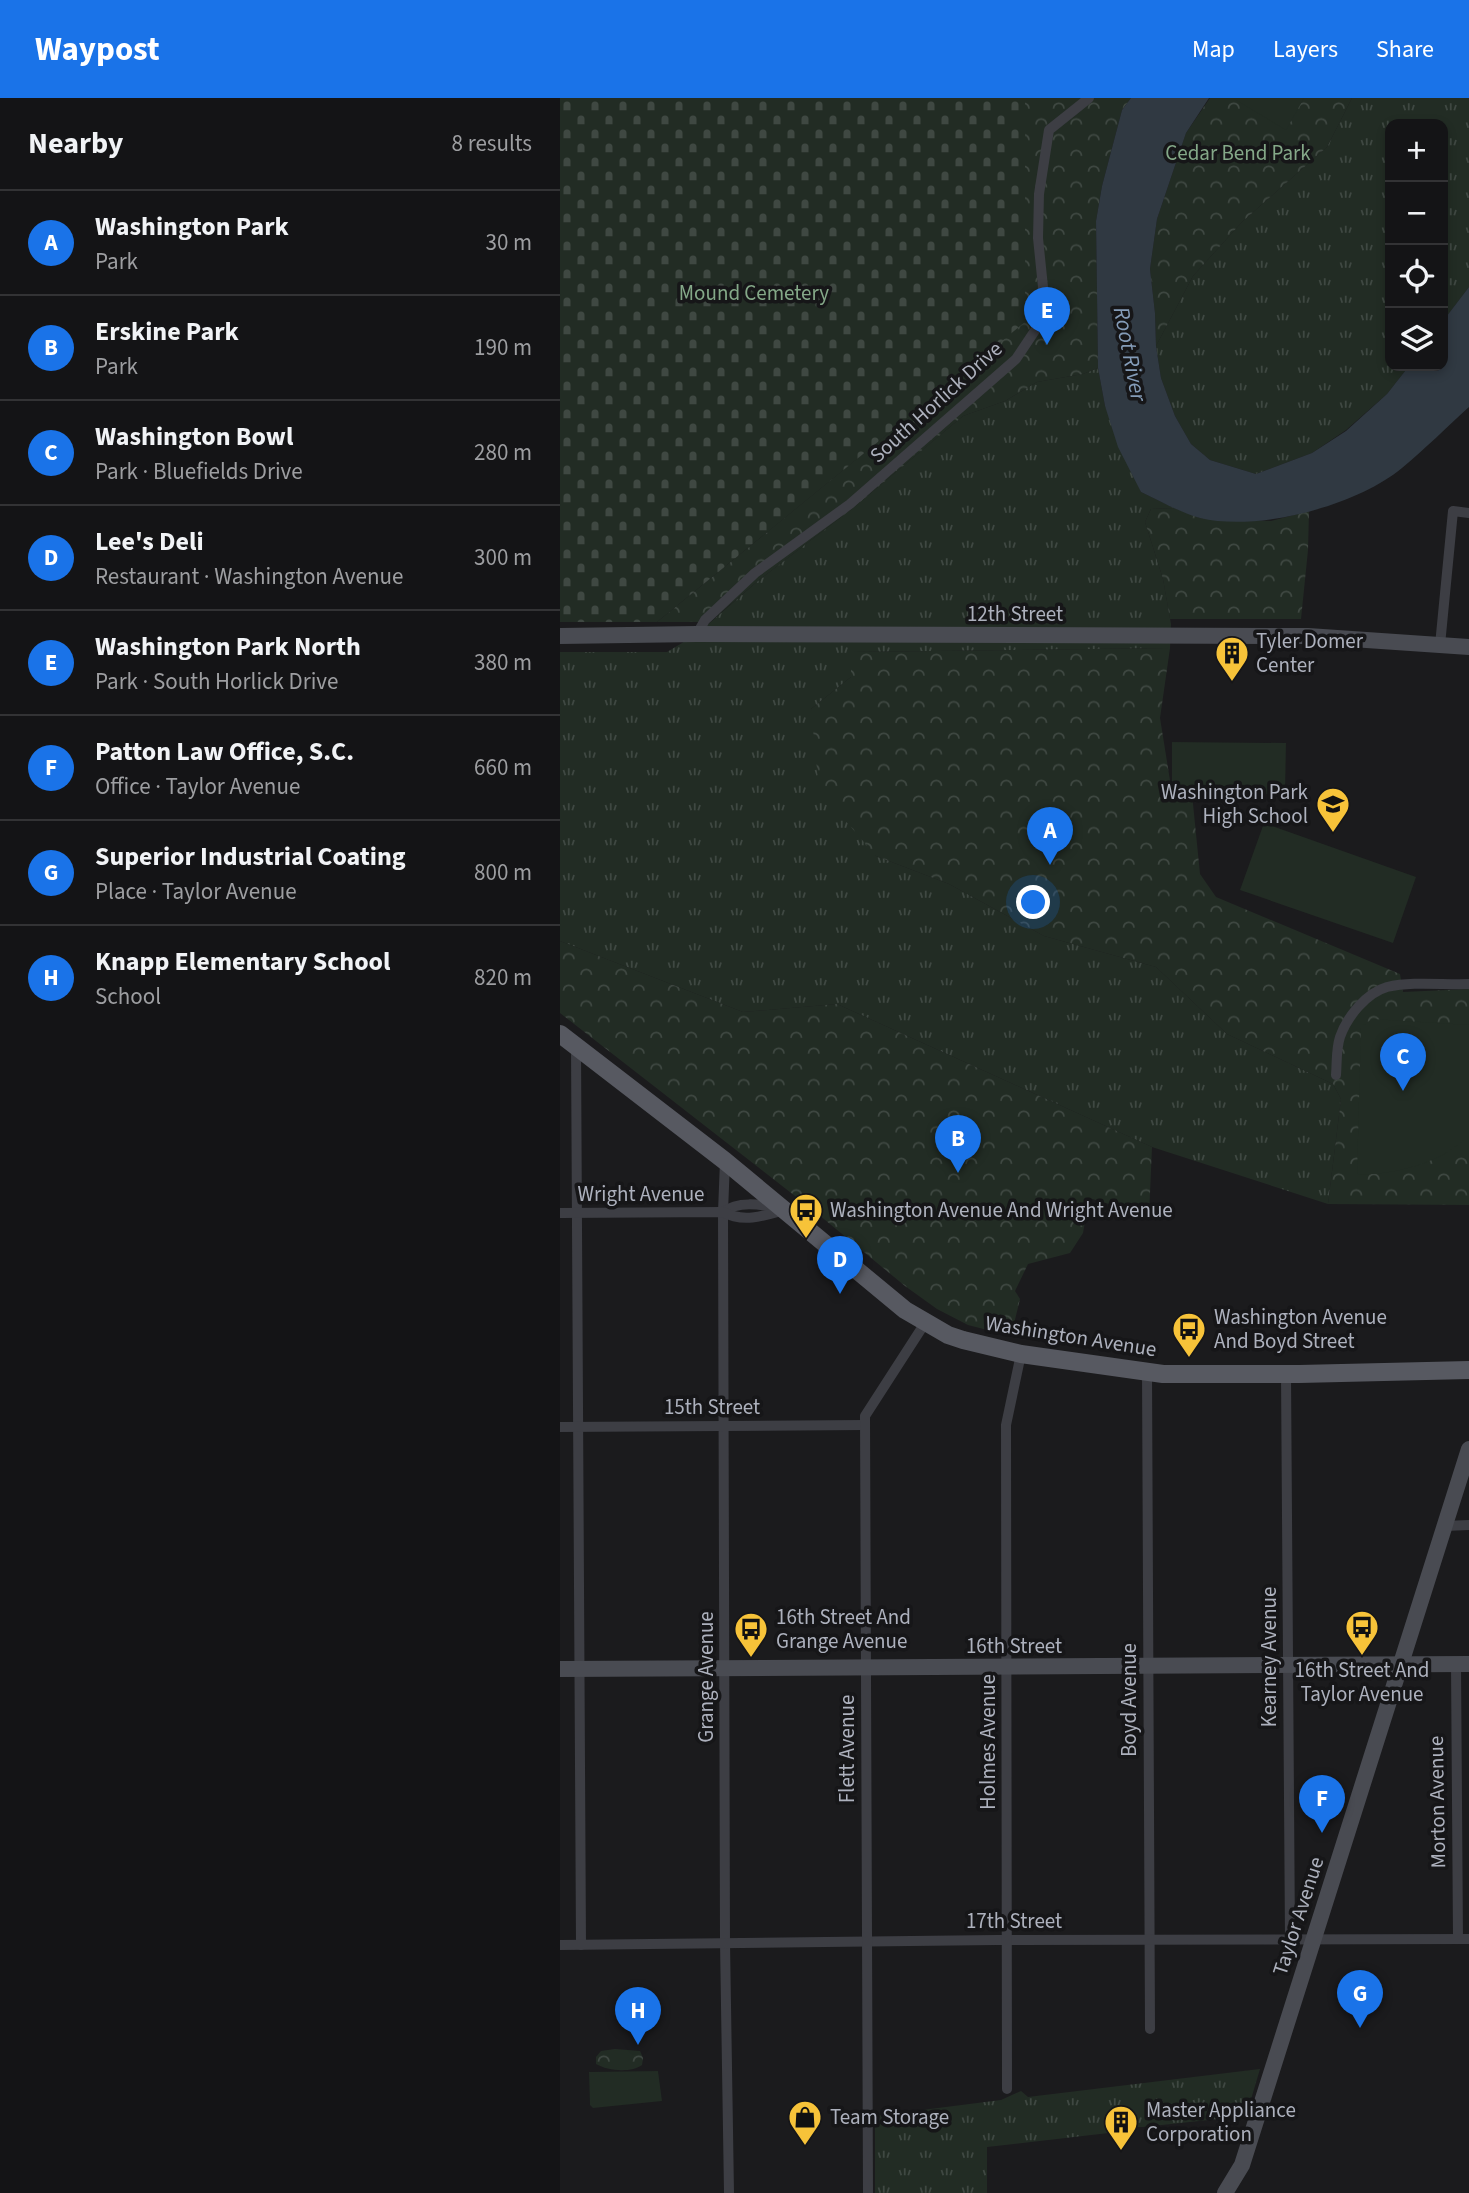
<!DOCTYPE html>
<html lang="en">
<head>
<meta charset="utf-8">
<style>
  body { margin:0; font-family:"Source Sans 3",sans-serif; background:#212123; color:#f1f3f6 }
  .controls { position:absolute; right:21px; top:21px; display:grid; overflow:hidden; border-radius:14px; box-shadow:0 4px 10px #0003 }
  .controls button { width:63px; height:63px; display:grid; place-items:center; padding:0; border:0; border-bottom:2px solid #333335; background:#141416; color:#f1f3f6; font:35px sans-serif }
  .you { position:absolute; left:474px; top:805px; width:24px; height:24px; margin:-18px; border:5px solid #fff; border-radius:50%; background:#1a73e8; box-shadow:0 0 0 10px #1a73e833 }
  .badge { display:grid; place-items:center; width:46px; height:46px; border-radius:50%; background:#1a73e8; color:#fff; font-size:23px; font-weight:700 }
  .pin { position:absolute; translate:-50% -58px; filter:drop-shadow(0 2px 4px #0008) }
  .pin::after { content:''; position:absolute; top:37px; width:24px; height:21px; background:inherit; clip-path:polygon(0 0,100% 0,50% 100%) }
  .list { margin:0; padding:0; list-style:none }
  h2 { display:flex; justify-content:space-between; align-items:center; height:91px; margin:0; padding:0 28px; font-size:30px }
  h2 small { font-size:23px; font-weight:400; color:#9d9ea1 }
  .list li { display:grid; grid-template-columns:46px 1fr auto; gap:21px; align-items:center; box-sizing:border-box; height:105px; padding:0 28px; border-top:2px solid #333335 }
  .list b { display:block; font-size:26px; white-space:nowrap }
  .list p { margin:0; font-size:23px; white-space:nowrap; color:#9d9ea1 }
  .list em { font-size:23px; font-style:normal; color:#9d9ea1 }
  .icon { flex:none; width:38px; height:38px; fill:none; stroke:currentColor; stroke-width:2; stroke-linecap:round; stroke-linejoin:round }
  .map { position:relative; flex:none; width:909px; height:2095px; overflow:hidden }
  header { display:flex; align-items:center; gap:42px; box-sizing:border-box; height:98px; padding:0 35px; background:#1a73e8; color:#fff }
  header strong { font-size:33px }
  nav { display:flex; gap:38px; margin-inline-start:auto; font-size:24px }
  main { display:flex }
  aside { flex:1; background:#141416 }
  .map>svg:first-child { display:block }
  .grass { fill:url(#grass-tufts) }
  .forest { fill:url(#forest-crowns) }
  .cemetery { fill:url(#cemetery-stones) }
  .garden { fill:#222c24 }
  .water { fill:#303942 }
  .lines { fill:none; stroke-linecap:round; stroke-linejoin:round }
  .street { stroke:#3d3e44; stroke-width:10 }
  .secondary { stroke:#494b52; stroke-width:16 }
  .primary { stroke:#575961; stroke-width:18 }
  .labels { text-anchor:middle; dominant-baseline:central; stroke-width:7; stroke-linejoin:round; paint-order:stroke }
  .park-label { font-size:21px; fill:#84a888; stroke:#161618 }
  .street-label { font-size:21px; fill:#adb1bd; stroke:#161618 }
  .poi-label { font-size:21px; fill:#adb1bd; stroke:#161618; text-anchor:start }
  .water-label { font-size:23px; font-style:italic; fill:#849cb8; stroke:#161618 }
</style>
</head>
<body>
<header>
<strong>Waypost</strong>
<nav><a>Map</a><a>Layers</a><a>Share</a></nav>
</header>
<main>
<aside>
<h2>Nearby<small>8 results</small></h2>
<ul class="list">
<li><span class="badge">A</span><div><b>Washington Park</b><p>Park</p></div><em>30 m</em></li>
<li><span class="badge">B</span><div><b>Erskine Park</b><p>Park</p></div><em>190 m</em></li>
<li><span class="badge">C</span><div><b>Washington Bowl</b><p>Park · Bluefields Drive</p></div><em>280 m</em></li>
<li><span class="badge">D</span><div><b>Lee's Deli</b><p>Restaurant · Washington Avenue</p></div><em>300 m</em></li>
<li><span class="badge">E</span><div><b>Washington Park North</b><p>Park · South Horlick Drive</p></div><em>380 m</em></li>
<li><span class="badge">F</span><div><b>Patton Law Office, S.C.</b><p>Office · Taylor Avenue</p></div><em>660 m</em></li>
<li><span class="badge">G</span><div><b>Superior Industrial Coating</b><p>Place · Taylor Avenue</p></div><em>800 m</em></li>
<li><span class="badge">H</span><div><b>Knapp Elementary School</b><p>School</p></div><em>820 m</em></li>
</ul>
</aside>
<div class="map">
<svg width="909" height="2095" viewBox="0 0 909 2095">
  <defs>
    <pattern id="grass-tufts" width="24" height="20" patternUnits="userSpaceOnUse" patternTransform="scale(1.75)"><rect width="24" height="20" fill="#222c24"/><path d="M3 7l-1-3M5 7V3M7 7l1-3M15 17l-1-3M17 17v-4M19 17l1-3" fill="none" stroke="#3f4842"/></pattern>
    <pattern id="forest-crowns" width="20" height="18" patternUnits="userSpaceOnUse" patternTransform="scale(1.75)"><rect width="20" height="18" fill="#222c24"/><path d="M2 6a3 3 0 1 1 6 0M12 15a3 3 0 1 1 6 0" fill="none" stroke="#3f4842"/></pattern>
    <pattern id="cemetery-stones" width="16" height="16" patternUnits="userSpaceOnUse" patternTransform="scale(1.75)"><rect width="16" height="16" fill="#222c24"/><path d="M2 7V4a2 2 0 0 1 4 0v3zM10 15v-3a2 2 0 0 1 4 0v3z" fill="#3f4842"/></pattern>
  </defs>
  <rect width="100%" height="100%" fill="#1b1b1d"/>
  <g class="grass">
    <polygon points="792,0 909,0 909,189 883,223 883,26 830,26 830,268 849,268 827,296 786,332 752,355 696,376 650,362 631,346 615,318 601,280 596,248 633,178 682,124 767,49"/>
    <polygon points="538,270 545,308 581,394 614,410 591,411 585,424 603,481 611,526 610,550 291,554 291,579 251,611 316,758 389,786 484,838 596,869 667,936 773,986 781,1001 768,1106 592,1049 277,906 183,914 0,843 0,554 107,554 137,536 199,482 293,410 403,318 445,303 477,284 523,276"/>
    <polygon points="700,1971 686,2018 583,2029 561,2029 557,2034 427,2049 427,2095 315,2095 315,2018 441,2002 461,1993 468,1999"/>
  </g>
  <g class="forest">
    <polygon points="464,0 571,0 562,12 542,88 536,123 538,270 523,276 477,284 445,303 403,318 293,410 199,482 150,524 97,524 418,262 417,256"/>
    <polygon points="650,0 792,0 767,49 682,124 633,178 596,248 595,215 590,171 597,121 626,35"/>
    <polygon points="614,410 640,420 711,423 749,413 748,452 741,521 610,521 603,481 585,424 591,411"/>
    <polygon points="610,550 600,620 612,695 632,696 640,776 656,799 840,876 843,894 909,891 909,1107 768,1106 781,1001 773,986 667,936 596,869 484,838 389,786 316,758 259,692 251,611 291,579 291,554"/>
    <polygon points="0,843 183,914 277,906 592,1049 589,1118 529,1100 523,1135 510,1155 468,1166 455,1193 460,1201 451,1238 408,1227 377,1211 345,1188 253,1112 0,915"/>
    <path d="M55,1951l25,2 3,7 -1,7c-11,8 -34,6 -46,-1v-7l5,-6z"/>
  </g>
  <polygon class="cemetery" points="0,0 465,0 465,224 97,524 0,524"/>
  <g class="garden">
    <polygon points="678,0 744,0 726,32 676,2"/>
    <polygon points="612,644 726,645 725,696 612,696"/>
    <polygon points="704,725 856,779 833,845 680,792"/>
    <path d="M812,921l97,6v110c-30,30 -71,38 -112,40l4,-148z"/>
    <polygon points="98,1973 102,2003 33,2010 30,2007 29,1974"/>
  </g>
  <path class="water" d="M571,0h78l-23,35 -29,86 -7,50 5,44 1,33 5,32 14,38 16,28 19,16 46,14 56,-21 34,-22 41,-37 22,-28h34v-45l26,-34v120c-22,20 -44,42 -67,61 -46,38 -144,64 -202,50 -21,-6 -40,-17 -59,-26l-23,-45 -13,-41 -7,-38 -2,-147 6,-35 20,-76z"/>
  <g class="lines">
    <g class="street">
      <polyline points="137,536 145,522 195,475 290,406 456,261 478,228 483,189 478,140 479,96 489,32 529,0"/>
      <polyline points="880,547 893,413 909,415"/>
      <polyline points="16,948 21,1847"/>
      <path d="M776,977c1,-12 0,-26 4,-38 7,-20 26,-44 47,-50 26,-6 56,-2 82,-3"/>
      <polyline points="165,1063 163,1114 165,1844 169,2095"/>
      <path d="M163,1114c15,-11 36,-8 54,-4"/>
      <path d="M0,1115l163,-1c20,11 41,4 61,-2"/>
      <polyline points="587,1273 590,1931"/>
      <polyline points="726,1276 730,1842"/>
      <polyline points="0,1329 305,1327"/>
      <polyline points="885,1428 909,1427"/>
      <polyline points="896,1566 898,1841"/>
      <polyline points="0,1847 436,1842 909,1841"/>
      <polyline points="447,1991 446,1327 461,1256"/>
      <polyline points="308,2095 305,1318 365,1225"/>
    </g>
    <g class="secondary">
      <polyline points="0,538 137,536 748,538 909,549"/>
      <polyline points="0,1571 909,1566"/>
      <polyline points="665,2095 682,2067 909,1351"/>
    </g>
    <polyline class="primary" points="0,936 165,1063 345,1212 388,1237 403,1242 461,1256 603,1276 739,1276 909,1272"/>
  </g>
  <defs>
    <symbol id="building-pin" viewBox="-11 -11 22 30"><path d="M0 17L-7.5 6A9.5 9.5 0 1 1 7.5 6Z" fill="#f7c339" stroke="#161618"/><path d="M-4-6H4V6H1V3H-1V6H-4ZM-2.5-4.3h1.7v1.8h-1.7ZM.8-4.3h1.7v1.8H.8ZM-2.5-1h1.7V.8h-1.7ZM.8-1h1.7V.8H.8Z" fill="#111"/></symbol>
    <symbol id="school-pin" viewBox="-11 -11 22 30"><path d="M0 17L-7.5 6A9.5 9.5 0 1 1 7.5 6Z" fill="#f7c339" stroke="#161618"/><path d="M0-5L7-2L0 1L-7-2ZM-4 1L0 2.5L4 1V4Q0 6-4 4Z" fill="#111"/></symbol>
    <symbol id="bus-pin" viewBox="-11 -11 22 30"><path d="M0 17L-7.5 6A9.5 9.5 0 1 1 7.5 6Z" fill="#f7c339" stroke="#161618"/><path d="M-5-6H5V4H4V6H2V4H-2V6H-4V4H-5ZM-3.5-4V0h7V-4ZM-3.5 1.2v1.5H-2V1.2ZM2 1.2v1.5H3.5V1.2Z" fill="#111"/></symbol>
    <symbol id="shop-pin" viewBox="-11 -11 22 30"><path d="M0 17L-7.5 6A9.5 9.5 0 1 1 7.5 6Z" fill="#f7c339" stroke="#161618"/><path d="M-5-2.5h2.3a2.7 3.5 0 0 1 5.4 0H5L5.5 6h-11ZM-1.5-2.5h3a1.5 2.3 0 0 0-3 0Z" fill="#111"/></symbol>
  </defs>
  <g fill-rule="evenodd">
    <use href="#building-pin" x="653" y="536" width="38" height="52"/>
    <use href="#school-pin" x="754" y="687" width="38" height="52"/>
    <use href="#bus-pin" x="227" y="1093" width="38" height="52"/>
    <use href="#bus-pin" x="610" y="1212" width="38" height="52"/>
    <use href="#bus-pin" x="783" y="1510" width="38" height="52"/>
    <use href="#bus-pin" x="172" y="1512" width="38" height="52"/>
    <use href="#shop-pin" x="226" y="2000" width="38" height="52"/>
    <use href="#building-pin" x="542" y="2005" width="38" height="52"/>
  </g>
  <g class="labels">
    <g class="park-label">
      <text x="678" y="55">Cedar Bend Park</text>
      <text x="194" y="195">Mound Cemetery</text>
    </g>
    <g class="street-label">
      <text transform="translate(376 304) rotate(-42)">South Horlick Drive</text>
      <text x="455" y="516">12th Street</text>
      <text x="81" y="1096">Wright Avenue</text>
      <text transform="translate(511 1238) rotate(9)">Washington Avenue</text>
      <text x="152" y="1309">15th Street</text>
      <text x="454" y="1548">16th Street</text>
      <text transform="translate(709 1559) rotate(-90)">Kearney Avenue</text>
      <text transform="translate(146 1579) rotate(-90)">Grange Avenue</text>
      <text transform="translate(569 1602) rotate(-90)">Boyd Avenue</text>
      <text transform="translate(428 1644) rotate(-90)">Holmes Avenue</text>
      <text transform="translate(287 1651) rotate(-90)">Flett Avenue</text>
      <text transform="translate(877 1704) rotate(-91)">Morton Avenue</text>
      <text transform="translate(738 1818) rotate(-72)">Taylor Avenue</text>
      <text x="454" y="1823">17th Street</text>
    </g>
    <g class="poi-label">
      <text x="696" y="543">Tyler Domer<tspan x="696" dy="24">Center</tspan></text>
      <text x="748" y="694" text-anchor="end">Washington Park<tspan x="748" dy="24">High School</tspan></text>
      <text x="270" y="1112">Washington Avenue And Wright Avenue</text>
      <text x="654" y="1219">Washington Avenue<tspan x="654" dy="24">And Boyd Street</tspan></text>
      <text x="216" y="1519">16th Street And<tspan x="216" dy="24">Grange Avenue</tspan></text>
      <text x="802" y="1572" text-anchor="middle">16th Street And<tspan x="802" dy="24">Taylor Avenue</tspan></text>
      <text x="586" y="2012">Master Appliance<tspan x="586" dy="24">Corporation</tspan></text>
      <text x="270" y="2019">Team Storage</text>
    </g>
    <g class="water-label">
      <text transform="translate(570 256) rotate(79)">Root River</text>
    </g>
  </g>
</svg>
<div class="controls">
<button>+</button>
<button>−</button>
<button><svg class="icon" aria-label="locate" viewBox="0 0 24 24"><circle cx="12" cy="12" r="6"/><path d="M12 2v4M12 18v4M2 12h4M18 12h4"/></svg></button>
<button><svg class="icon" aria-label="layers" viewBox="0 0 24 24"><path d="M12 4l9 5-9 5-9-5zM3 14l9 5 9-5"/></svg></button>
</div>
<div class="you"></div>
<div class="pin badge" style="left:490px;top:767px">A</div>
<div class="pin badge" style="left:398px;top:1075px">B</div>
<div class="pin badge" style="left:843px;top:993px">C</div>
<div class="pin badge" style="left:280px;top:1196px">D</div>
<div class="pin badge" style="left:487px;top:247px">E</div>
<div class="pin badge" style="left:762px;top:1735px">F</div>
<div class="pin badge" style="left:800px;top:1930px">G</div>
<div class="pin badge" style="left:78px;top:1947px">H</div>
</div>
</main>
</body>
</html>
